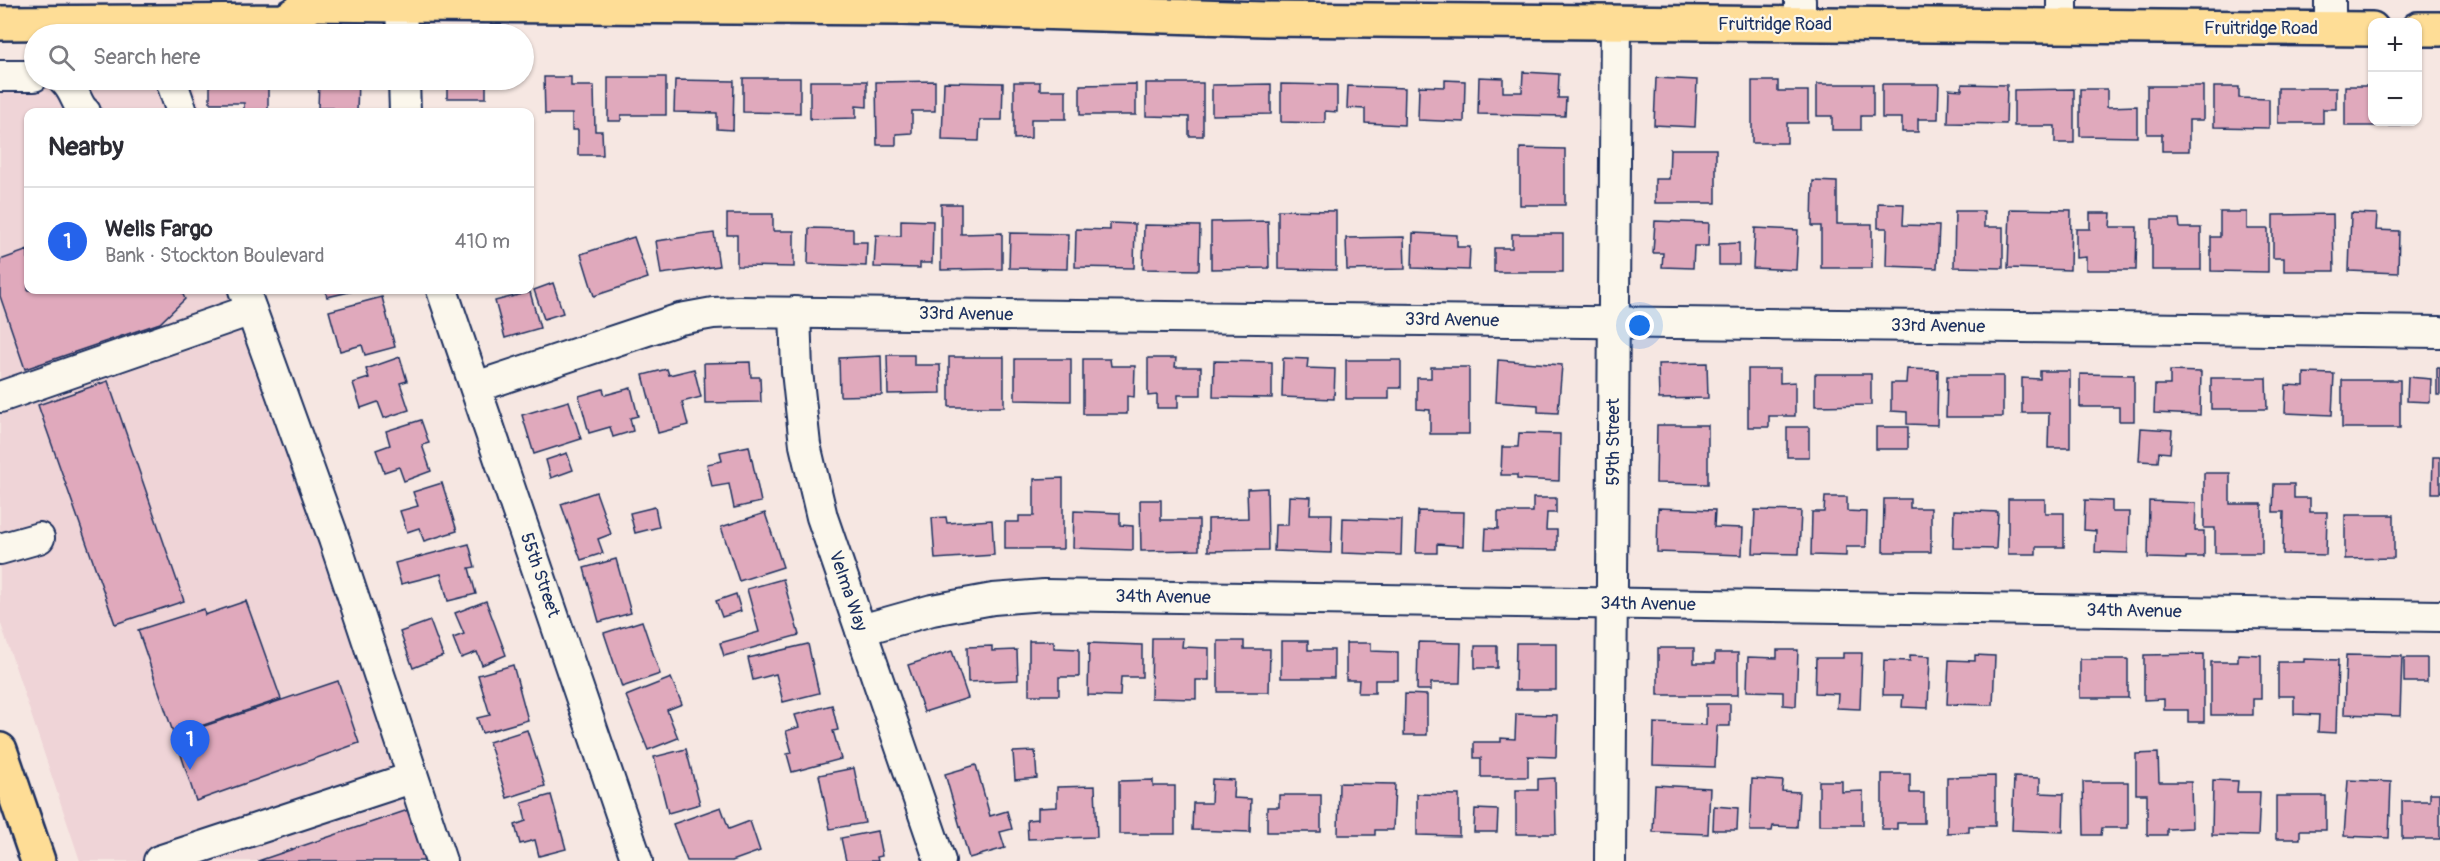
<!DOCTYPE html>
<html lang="en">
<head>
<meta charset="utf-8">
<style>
  body { margin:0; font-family:Pangolin,sans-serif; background:#f7f7f7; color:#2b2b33 }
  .controls { position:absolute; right:18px; top:18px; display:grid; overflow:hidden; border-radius:12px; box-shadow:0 2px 4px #0004 }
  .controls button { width:54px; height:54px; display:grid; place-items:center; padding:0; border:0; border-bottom:2px solid #e1e1e2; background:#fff; color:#2b2b33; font:30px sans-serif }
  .you { position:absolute; left:1640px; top:326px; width:21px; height:21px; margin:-15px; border:4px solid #fff; border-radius:50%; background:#1a73e8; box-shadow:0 0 0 9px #1a73e833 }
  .badge { display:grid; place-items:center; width:39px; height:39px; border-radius:50%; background:#2563eb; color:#fff; font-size:20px; font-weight:700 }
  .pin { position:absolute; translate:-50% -50px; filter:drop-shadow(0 2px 3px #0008) }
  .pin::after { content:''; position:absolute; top:32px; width:21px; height:18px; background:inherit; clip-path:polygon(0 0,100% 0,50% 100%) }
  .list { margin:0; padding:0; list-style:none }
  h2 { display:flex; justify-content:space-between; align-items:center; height:78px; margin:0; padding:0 24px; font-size:26px }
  h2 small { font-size:20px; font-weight:400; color:#7c7c81 }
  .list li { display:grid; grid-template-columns:39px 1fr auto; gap:18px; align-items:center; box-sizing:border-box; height:108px; padding:0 24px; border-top:2px solid #e1e1e2 }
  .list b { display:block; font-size:22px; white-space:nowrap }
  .list p { margin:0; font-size:20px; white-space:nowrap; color:#7c7c81 }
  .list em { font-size:20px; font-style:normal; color:#7c7c81 }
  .icon { flex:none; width:33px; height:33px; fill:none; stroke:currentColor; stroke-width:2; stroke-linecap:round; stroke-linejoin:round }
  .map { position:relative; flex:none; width:2440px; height:861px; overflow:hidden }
  .search { position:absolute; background:#fff; box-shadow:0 2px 4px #0004; left:24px; top:24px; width:510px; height:66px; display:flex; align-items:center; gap:15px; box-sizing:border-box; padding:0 21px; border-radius:33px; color:#7c7c81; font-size:22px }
  .panel { position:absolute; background:#fff; box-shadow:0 2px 4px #0004; left:24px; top:108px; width:510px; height:186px; border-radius:12px }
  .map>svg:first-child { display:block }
  .built { fill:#efd4d7 }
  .building { fill:#e0a9bc; stroke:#1b2f5e; stroke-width:1.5 }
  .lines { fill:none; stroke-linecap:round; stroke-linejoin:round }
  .minor-casing { stroke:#1b2f5e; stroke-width:34 }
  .major-casing { stroke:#1b2f5e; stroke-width:38 }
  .minor { stroke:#fbf7ec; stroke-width:30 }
  .major { stroke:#fedd96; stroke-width:33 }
  .labels { text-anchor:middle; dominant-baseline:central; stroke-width:4.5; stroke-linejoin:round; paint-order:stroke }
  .street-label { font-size:18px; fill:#1b2f5e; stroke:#fbf7ec }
</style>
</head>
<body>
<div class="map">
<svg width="2440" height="861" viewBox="0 0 2440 861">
  <rect width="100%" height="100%" fill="#f6e7e2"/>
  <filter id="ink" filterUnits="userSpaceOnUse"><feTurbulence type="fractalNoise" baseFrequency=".0167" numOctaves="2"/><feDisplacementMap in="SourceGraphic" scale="12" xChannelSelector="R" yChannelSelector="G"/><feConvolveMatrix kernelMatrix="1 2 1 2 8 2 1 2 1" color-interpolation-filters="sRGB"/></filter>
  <g filter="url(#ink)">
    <polygon class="built" points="34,59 34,80 191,80 202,112 28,112 28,290 261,290 455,861 80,861 0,621 0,60"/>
    <g class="building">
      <polygon points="1523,72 1559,74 1558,98 1566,98 1565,116 1478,114 1479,77 1503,78 1503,92 1522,92"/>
      <polygon points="544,77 571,77 571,86 594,86 595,131 602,131 603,155 578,155 578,130 572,130 572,114 545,114"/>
      <polygon points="608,77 666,77 666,115 621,115 621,121 608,121"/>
      <polygon points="743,78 800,78 800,113 743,112"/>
      <polygon points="1656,78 1697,80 1695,127 1654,125"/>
      <polygon points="210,80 268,80 268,112 244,112 244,103 210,103"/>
      <polygon points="319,80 358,80 357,112 332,112 333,108 318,108"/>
      <rect x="447" y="80" width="39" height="18"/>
      <polygon points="675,80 734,81 733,130 717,129 717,113 674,112"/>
      <polygon points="1445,80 1465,81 1464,122 1418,120 1419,86 1445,87"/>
      <polygon points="810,81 867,81 867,107 856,106 856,118 810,119"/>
      <polygon points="935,81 935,111 912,111 912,133 896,134 896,145 877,145 876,82"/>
      <polygon points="1752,81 1778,81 1778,91 1808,91 1808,123 1787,123 1787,143 1752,143"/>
      <polygon points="944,82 1003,83 1002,120 980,120 979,141 942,140"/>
      <polygon points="1014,82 1040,82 1040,90 1066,90 1066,119 1031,119 1031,138 1014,139"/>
      <polygon points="1146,83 1203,83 1203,136 1189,136 1189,117 1146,116"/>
      <polygon points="1136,84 1136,115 1080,115 1080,85"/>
      <polygon points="1271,84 1271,114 1212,115 1212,85"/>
      <polygon points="1281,84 1337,85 1337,112 1325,111 1325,123 1281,122"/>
      <polygon points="1817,84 1873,84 1873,116 1861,116 1861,130 1832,130 1832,116 1817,116"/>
      <polygon points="1882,84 1939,84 1938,119 1918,119 1918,132 1902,132 1902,118 1882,118"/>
      <polygon points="1962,84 2007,85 2006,124 1948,123 1949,89 1962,90"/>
      <polygon points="1348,86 1405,88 1404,125 1365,123 1365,109 1347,108"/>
      <polygon points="2147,86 2203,86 2203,120 2189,120 2189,151 2162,151 2162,134 2147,134"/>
      <polygon points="2345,86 2372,86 2372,122 2401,122 2401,126 2345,126"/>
      <polygon points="2214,87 2239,87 2239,98 2269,99 2269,128 2214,127"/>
      <polygon points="2278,88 2336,88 2336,109 2323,109 2323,123 2278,123"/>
      <polygon points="2074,89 2074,143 2055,143 2055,126 2014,126 2014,90"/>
      <polygon points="2080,89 2107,89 2107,107 2137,106 2137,137 2080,136"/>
      <polygon points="1520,148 1565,149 1565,205 1520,205"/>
      <polygon points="1670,149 1716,149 1716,203 1655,203 1655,179 1669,179"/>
      <polygon points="1813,181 1837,182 1837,224 1872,224 1872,268 1821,268 1821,226 1812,226"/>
      <polygon points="1878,203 1904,204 1903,225 1939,226 1937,268 1886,266 1887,228 1878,228"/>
      <polygon points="941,204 961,204 961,234 1002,233 1002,269 941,270"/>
      <polygon points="2010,209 2071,210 2070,270 2008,268"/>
      <polygon points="1278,210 1336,211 1336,270 1278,269"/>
      <polygon points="1955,211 1984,211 1984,227 2003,227 2003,268 1954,267"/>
      <polygon points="2220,212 2247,212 2247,229 2268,229 2268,272 2211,271 2211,237 2220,237"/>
      <polygon points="2090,213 2111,213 2110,227 2137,227 2136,270 2086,270 2086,257 2076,258 2076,229 2090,229"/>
      <polygon points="2351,213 2377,214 2376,230 2399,231 2398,273 2349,271"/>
      <polygon points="727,214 773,214 773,231 794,231 794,267 737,266 737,235 727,235"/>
      <polygon points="2333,214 2334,271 2284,271 2284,258 2273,258 2273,215"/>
      <polygon points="2152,219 2179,219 2180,228 2201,228 2201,270 2152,270"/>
      <polygon points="901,220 933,221 932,263 920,263 920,268 874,267 876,235 901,236"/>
      <polygon points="1268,221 1269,268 1211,269 1211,222"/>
      <polygon points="1655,221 1709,223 1708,246 1694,246 1693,268 1662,267 1663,253 1653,253"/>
      <polygon points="1110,223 1135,224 1134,268 1075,267 1076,229 1110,230"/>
      <polygon points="1144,225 1200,226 1199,270 1143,269"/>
      <polygon points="809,228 853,229 853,242 867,242 866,266 808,264"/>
      <polygon points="1755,228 1798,230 1796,270 1753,268"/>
      <polygon points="714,233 719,266 661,274 656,241"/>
      <polygon points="1010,233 1068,234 1067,269 1009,268"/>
      <polygon points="1413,233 1457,235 1457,247 1470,247 1469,270 1412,268"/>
      <polygon points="1512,234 1563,234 1563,272 1494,272 1494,248 1512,248"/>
      <polygon points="634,237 648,278 594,296 581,254"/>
      <polygon points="1404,237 1405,269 1347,270 1346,238"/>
      <polygon points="1739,243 1739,265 1719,265 1719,244"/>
      <polygon points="28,250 28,290 181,290 185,299 160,323 25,369 0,296 0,260"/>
      <polygon points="553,283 563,313 544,319 534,290"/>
      <polygon points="325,290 358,290 327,297"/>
      <polygon points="530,292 540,328 505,338 495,301"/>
      <polygon points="382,297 395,347 365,355 362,345 340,351 329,311"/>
      <polygon points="887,355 914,355 914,365 940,365 941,393 888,394"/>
      <polygon points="881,356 882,395 840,396 839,358"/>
      <polygon points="400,357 407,381 400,383 409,410 384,418 378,402 361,408 353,383 369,378 366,369"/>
      <rect x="949" y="357" width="55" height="50"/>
      <polygon points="1148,358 1176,358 1175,367 1201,367 1201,395 1178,395 1178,408 1157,408 1157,395 1148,396"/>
      <polygon points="1283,358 1308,359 1307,368 1335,369 1334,399 1282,397"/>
      <polygon points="1015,359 1071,359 1071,401 1015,400"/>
      <polygon points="1083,359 1110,359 1111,366 1135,366 1134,397 1127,396 1127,414 1083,414"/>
      <polygon points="1346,360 1401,360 1401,388 1389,388 1389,399 1346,399"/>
      <polygon points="1498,360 1562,365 1558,413 1538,412 1538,405 1496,402"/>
      <polygon points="1214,361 1272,362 1272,398 1213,397"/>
      <polygon points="750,362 751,377 760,377 761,402 705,403 704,363"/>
      <polygon points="1707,363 1708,398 1659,399 1658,364"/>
      <polygon points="1431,367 1469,367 1469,434 1430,434 1430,410 1417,409 1417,378 1431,378"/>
      <rect x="2437" y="368" width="3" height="27"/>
      <polygon points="667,369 669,375 694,369 701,397 682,402 688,425 658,433 643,375"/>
      <polygon points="1748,369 1780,369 1780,383 1795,382 1795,416 1769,416 1769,427 1748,427"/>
      <polygon points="1907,369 1938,370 1937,425 1907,424 1907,412 1891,411 1891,383 1906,383"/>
      <polygon points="2040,371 2070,371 2070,448 2048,448 2049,413 2022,413 2022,378 2040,379"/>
      <polygon points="2170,371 2201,372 2200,415 2154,413 2155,385 2170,385"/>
      <polygon points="2304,373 2334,374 2332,415 2285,413 2286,385 2304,386"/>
      <polygon points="1815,374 1871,374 1871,405 1815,406"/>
      <polygon points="2080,374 2134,375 2134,421 2119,421 2119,407 2080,407"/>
      <polygon points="1947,376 2003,376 2003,417 1946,417"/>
      <polygon points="2408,377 2431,379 2430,402 2407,401"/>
      <polygon points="2211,378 2266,378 2267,409 2211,409"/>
      <rect x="2342" y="380" width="58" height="48"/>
      <polygon points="108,381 184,601 115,624 38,405"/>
      <polygon points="631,388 638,416 630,418 633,431 613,437 610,427 589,433 579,396 603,389 605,395"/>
      <polygon points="569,401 581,439 534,454 522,415"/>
      <polygon points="421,420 429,443 422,445 431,471 404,481 399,467 384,472 376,450 390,445 386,431"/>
      <polygon points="1657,425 1708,425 1708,484 1656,483"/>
      <rect x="1787" y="427" width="22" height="30"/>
      <rect x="1876" y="427" width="32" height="22"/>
      <polygon points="2141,428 2172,430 2170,453 2159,452 2158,462 2139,461"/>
      <polygon points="1519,433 1560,434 1559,481 1517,479 1517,475 1501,475 1502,447 1518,447"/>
      <polygon points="749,446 761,502 734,508 729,484 712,487 707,464 722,461 720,452"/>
      <polygon points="567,453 573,470 551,478 546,460"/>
      <polygon points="2433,457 2440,457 2440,493 2432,493"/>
      <polygon points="2204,473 2230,473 2230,504 2262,504 2262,553 2215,553 2215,528 2204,528"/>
      <polygon points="1063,478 1063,549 1005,549 1005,522 1019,522 1019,516 1034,516 1034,479"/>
      <polygon points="442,483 457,531 424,541 419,528 407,532 400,511 418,506 413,492"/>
      <polygon points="2274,484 2294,484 2294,498 2310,498 2310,512 2327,512 2326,555 2283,554 2284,512 2273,512"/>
      <polygon points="1267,488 1268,550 1208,551 1208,519 1248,518 1247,489"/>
      <polygon points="596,492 611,534 598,539 603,553 581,560 561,504"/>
      <polygon points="1289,496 1311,497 1310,514 1332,514 1331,553 1274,551 1275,525 1288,525"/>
      <polygon points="1825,497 1847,497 1847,511 1867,512 1866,547 1846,547 1846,556 1811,555 1812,512 1824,512"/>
      <polygon points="1533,498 1556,498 1556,513 1547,513 1546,530 1557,530 1557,550 1485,549 1486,528 1498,529 1498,512 1533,512"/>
      <polygon points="1884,499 1910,499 1910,508 1931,508 1931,552 1883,552"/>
      <polygon points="2008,499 2045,499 2045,513 2064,513 2064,547 2036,547 2036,554 2008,554"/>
      <polygon points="1140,500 1161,500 1161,520 1199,520 1199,550 1141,551"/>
      <polygon points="2085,500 2112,501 2112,512 2129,512 2128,553 2095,552 2096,531 2084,530"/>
      <polygon points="2149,501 2196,503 2195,531 2204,531 2204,557 2186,557 2186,559 2148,558"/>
      <polygon points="655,507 659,527 635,533 630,513"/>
      <polygon points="1658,508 1715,510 1714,527 1743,528 1742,555 1657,552"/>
      <polygon points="1755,510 1801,511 1799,554 1753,553"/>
      <polygon points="1954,510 1998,512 1996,549 1953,548"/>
      <polygon points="1074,511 1120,513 1120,525 1133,526 1133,550 1073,548"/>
      <polygon points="1418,511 1464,512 1463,546 1437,544 1437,553 1416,553"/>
      <polygon points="765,513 783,567 739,581 721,527"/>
      <polygon points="2345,515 2394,515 2394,558 2345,559"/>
      <polygon points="946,517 947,523 992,520 994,555 935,559 932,518"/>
      <polygon points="1343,518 1402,520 1401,555 1342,553"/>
      <polygon points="469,544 475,567 469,568 476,594 448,601 441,574 401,584 395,563"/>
      <polygon points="616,559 631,613 599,622 584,568"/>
      <polygon points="783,579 799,635 724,656 720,643 759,632 747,589"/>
      <polygon points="736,594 741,611 722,617 716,601"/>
      <polygon points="246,601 281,699 174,735 138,630 204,609 205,615"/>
      <polygon points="486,601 506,655 482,665 477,652 461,658 453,638 464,634 455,613"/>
      <polygon points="430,621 443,656 413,668 400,632"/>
      <polygon points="642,621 660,674 622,687 604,633"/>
      <polygon points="1152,638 1183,638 1182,647 1209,648 1209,680 1196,680 1196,699 1151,698"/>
      <polygon points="1029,641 1054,641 1054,648 1079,649 1079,677 1059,677 1059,695 1029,695"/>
      <polygon points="1218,641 1244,641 1244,649 1270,649 1269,692 1218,692"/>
      <polygon points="1281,641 1308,641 1308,650 1334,650 1334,678 1281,678"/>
      <polygon points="1418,642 1461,643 1460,683 1431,683 1431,690 1417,690"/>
      <polygon points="1089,643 1142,645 1142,677 1121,677 1120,696 1088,695"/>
      <polygon points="1346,643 1371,643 1371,651 1398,652 1398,680 1375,680 1375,693 1358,693 1359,680 1346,680"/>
      <polygon points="1516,643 1556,643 1556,690 1515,690"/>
      <polygon points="808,644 819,693 783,702 776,674 753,680 748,658"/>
      <polygon points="992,646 992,651 1017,650 1018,680 968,682 967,647"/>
      <rect x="1475" y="646" width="22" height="22"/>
      <polygon points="1658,648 1694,648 1694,663 1715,663 1715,653 1738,653 1738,695 1658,695"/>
      <polygon points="1777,650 1798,650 1796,706 1783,705 1783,692 1747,691 1748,657 1777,658"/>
      <polygon points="952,651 968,698 924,712 908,665"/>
      <polygon points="1843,653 1862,653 1860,709 1837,708 1838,694 1815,693 1816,658 1843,658"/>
      <polygon points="2204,654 2204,722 2188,722 2188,710 2164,710 2164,699 2144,700 2144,655"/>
      <polygon points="2238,654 2261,655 2261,699 2253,699 2253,715 2211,715 2211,662 2238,662"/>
      <polygon points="1910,655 1930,656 1928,708 1902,707 1903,695 1883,695 1884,660 1910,661"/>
      <polygon points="1975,655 1995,656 1993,705 1947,704 1949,660 1975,661"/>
      <polygon points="2346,655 2402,656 2400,716 2344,714"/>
      <rect x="2404" y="658" width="23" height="24"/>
      <rect x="2080" y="659" width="48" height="39"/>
      <polygon points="2304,659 2338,660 2336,733 2318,732 2319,715 2294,714 2294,696 2278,696 2278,662 2304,662"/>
      <polygon points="513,665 528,720 482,733 477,718 490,715 478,675"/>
      <polygon points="671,678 682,704 667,710 678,738 648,750 626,696"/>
      <polygon points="338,681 359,743 196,801 175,736"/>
      <polygon points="1405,694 1427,695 1427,735 1404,735"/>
      <polygon points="1706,704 1730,704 1730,726 1717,726 1715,767 1653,765 1654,723 1706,725"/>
      <polygon points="832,705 838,730 833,731 841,759 792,772 787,754 792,753 786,731 799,727 795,715"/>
      <polygon points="1516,714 1557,715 1556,757 1528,756 1528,777 1481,777 1481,758 1474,758 1474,742 1501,742 1501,738 1515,739"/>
      <polygon points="527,730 545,786 507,798 489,742"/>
      <polygon points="686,749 700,804 668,813 654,757"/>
      <polygon points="1035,751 1037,778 1015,780 1013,752"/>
      <polygon points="2158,753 2159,782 2191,782 2192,828 2167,829 2167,835 2147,835 2147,794 2136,794 2136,754"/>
      <polygon points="976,765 990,816 1007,811 1012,829 1000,832 1005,848 969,858 945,774"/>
      <polygon points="854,768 865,823 830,829 819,775"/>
      <polygon points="1882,774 1910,774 1910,793 1924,793 1924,823 1897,823 1897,829 1882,829"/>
      <polygon points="1995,776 1995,826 1969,826 1969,832 1947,833 1947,777"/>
      <polygon points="2014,777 2040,778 2040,793 2064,794 2063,832 2012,830"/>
      <polygon points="1555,778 1556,834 1516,834 1516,790 1538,790 1538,779"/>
      <polygon points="1212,779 1234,780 1233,798 1251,799 1250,832 1192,830 1193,803 1211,803"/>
      <polygon points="1752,779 1783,781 1782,791 1799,792 1797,827 1773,826 1772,831 1750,831"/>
      <polygon points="1153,780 1153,786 1175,786 1175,834 1119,834 1119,781"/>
      <polygon points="2213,780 2238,781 2237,792 2260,792 2258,836 2212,835"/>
      <polygon points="2348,780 2391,782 2389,838 2344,836"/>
      <polygon points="1819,781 1842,781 1842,792 1863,791 1863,825 1819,825"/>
      <polygon points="2083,782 2128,782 2128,828 2102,828 2101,835 2084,835"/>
      <polygon points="1339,783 1395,784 1393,830 1375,830 1375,835 1338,835"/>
      <polygon points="1655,785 1710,788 1708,834 1653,832"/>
      <polygon points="1095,786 1097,837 1028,839 1027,820 1038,819 1038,808 1057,807 1057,787"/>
      <polygon points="2430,793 2440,793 2440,839 2402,839 2402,801 2430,801"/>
      <polygon points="1417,794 1459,795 1459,836 1417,835"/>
      <polygon points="551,795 566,849 539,856 535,840 520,844 515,825 526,821 522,803"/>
      <polygon points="1279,795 1321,795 1321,832 1267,832 1267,807 1279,807"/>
      <polygon points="2276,796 2326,796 2326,830 2300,830 2300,839 2276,839"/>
      <polygon points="1714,806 1738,808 1737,830 1713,830"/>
      <polygon points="721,807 729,829 750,821 760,851 732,861 687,861 673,824"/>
      <polygon points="1475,809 1498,810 1497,832 1474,832"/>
      <polygon points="408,810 426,861 258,861"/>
      <polygon points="877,831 882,856 877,857 878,861 846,861 841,838"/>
    </g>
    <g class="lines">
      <defs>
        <g id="minor">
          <polyline points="401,5 402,34"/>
          <polyline points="1800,24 1800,0"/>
          <polyline points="2062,26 2062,0"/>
          <polyline points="2330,28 2330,0"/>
          <polyline points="0,76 34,76"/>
          <path d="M64,80c12,11 12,25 21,32"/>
          <polyline points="171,80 182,112"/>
          <polyline points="404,80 405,112"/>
          <polyline points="244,290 334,539 441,861"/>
          <polyline points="442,290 637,861"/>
          <polyline points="795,312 797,371 805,445 822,517 940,861"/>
          <polyline points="476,387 680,319 713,313 738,312 2440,332"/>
          <polyline points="0,397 251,310"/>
          <polyline points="0,549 39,538"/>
          <polyline points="861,630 932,610 993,599 1044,595 2440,616"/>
          <polyline points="159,861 411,778"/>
          <polyline points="1610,861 1616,22"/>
        </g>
        <g id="major">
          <polyline points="305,0 313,4 401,5 902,8 1264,19 2372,29"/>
          <polyline points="0,23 284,21 313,4"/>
          <polyline points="2418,29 2440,29"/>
          <polyline points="0,750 38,861"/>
        </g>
      </defs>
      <use href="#minor" class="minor-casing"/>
      <use href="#major" class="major-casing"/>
      <use href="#minor" class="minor"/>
      <use href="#major" class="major"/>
    </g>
  </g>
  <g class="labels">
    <g class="street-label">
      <text x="1775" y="24">Fruitridge Road</text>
      <text x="2261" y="28">Fruitridge Road</text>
      <text transform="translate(966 314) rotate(1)">33rd Avenue</text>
      <text transform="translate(1452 320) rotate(1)">33rd Avenue</text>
      <text transform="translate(1938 326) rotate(1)">33rd Avenue</text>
      <text transform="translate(1613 442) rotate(-90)">59th Street</text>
      <text transform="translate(540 575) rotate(71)">55th Street</text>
      <text transform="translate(848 591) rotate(71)">Velma Way</text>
      <text transform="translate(1163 597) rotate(1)">34th Avenue</text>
      <text transform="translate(1648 604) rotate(1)">34th Avenue</text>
      <text transform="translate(2134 611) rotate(1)">34th Avenue</text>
    </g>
  </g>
</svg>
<div class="controls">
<button>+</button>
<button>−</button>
</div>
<div class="you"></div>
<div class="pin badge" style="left:190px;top:770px">1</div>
<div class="search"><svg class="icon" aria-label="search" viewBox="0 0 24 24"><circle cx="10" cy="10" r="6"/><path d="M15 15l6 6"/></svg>Search here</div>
<section class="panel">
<h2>Nearby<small></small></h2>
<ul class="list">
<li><span class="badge">1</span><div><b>Wells Fargo</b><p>Bank · Stockton Boulevard</p></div><em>410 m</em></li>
</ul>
</section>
</div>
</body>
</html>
